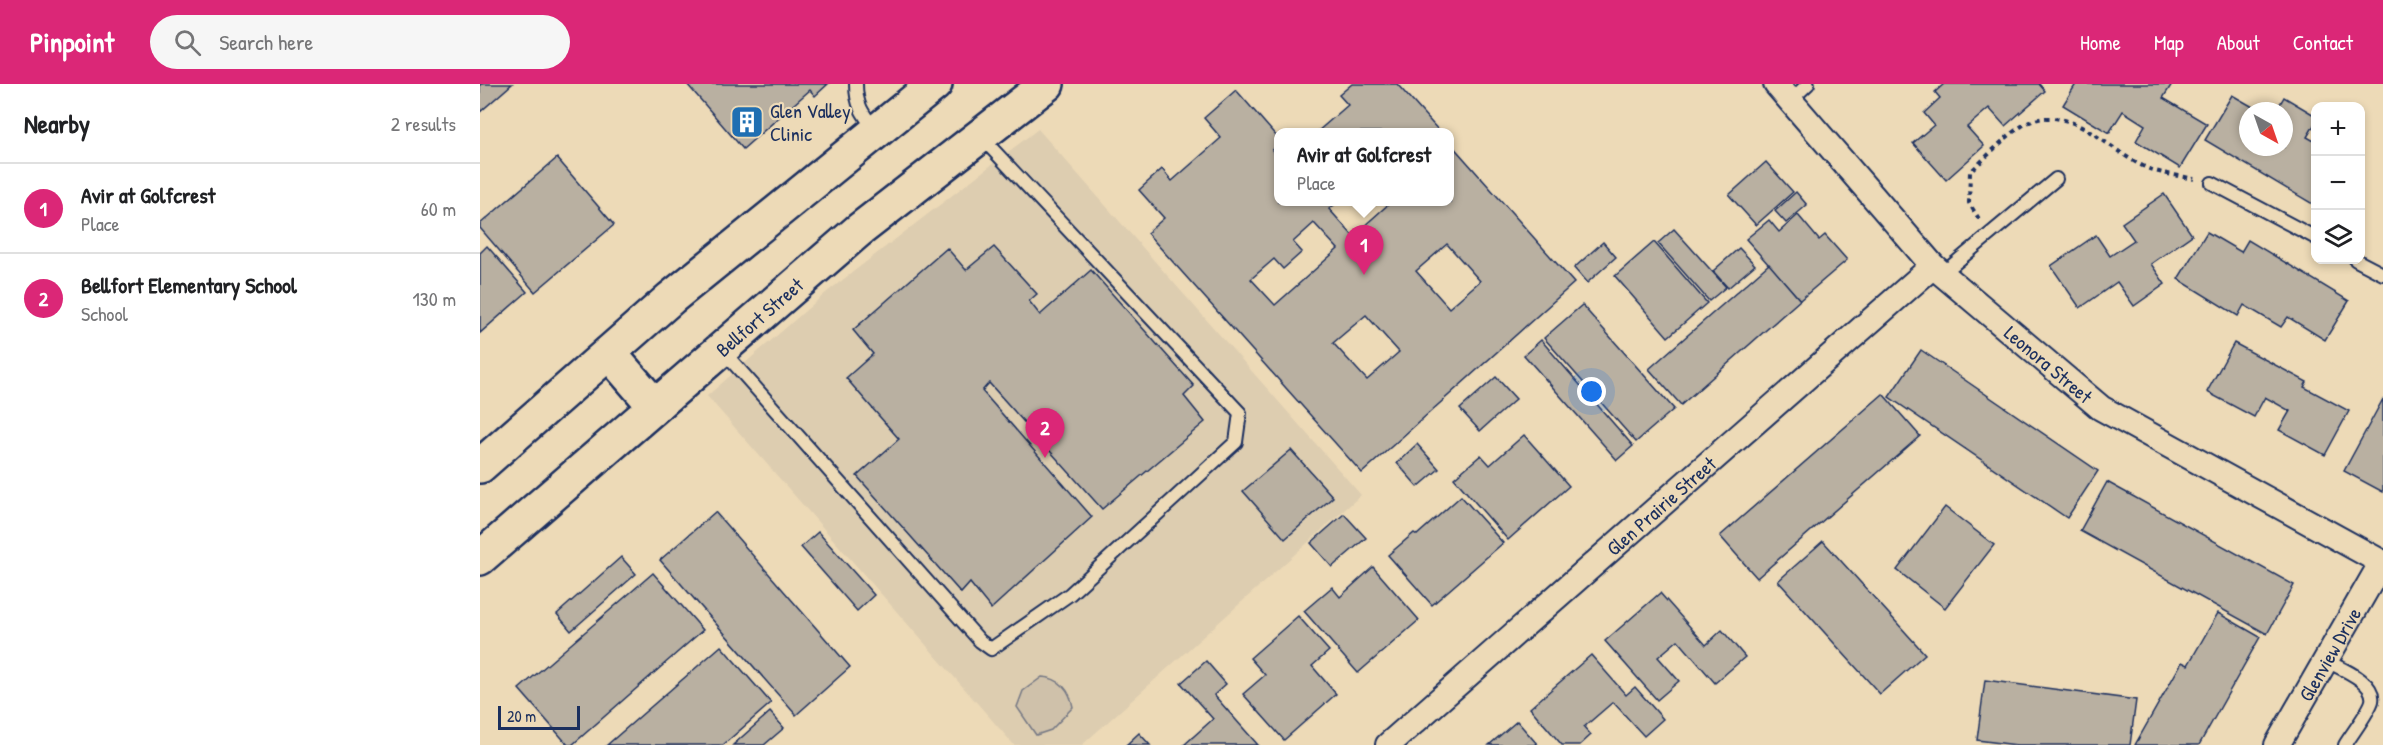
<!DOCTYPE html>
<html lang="en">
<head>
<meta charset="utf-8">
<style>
  body { margin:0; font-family:"Patrick Hand",sans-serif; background:#f6f6f6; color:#202124 }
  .controls { position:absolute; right:18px; top:18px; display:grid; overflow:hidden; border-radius:12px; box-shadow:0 3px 9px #0003 }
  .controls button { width:54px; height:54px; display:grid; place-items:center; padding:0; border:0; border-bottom:2px solid #e0e0e0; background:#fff; color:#202124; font:30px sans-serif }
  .compass { position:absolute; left:1759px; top:18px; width:54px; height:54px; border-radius:50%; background:#fff; box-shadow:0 3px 9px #0003; rotate:140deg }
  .scale { position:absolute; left:18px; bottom:15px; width:82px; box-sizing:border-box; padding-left:6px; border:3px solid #1b2f5e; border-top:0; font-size:16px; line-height:21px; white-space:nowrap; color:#1b2f5e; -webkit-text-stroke:4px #eddab7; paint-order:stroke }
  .you { position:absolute; left:1112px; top:308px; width:21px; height:21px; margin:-15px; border:4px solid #fff; border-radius:50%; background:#1a73e8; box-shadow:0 0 0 9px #1a73e833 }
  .badge { display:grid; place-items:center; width:39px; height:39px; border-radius:50%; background:#db2777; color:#fff; font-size:20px; font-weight:700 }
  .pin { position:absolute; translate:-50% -50px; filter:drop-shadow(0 2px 3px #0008) }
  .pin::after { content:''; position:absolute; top:32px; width:21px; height:18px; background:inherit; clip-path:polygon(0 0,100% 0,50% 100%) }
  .popup { position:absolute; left:794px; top:44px; width:180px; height:78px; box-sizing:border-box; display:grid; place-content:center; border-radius:12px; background:#fff; filter:drop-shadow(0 2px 4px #0005); font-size:20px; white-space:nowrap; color:#757577 }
  .popup b { font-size:22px; color:#202124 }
  .popup::after { content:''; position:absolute; left:50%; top:100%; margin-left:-12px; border:12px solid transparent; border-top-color:#fff }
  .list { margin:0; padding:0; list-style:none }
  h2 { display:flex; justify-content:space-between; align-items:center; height:78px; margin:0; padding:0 24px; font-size:26px }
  h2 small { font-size:20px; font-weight:400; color:#757577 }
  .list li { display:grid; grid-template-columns:39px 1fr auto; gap:18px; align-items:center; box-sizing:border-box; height:90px; padding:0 24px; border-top:2px solid #e0e0e0 }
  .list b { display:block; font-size:22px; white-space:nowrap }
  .list p { margin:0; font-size:20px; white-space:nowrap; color:#757577 }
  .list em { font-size:20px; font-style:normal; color:#757577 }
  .icon { flex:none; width:33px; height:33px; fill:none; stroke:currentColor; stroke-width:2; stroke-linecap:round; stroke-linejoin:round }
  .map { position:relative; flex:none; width:1903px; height:661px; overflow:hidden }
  header { display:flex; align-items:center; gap:36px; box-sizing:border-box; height:84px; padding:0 30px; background:#db2777; color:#fff }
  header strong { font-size:28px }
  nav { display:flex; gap:33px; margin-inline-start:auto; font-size:21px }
  .search { width:420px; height:54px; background:#f6f6f6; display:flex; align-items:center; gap:15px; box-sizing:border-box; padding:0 21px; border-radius:33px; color:#757577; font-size:22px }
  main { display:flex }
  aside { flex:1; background:#fff }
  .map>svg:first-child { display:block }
  .built { fill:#ddcdb0 }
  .green { fill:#cfc1aa; stroke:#757884; stroke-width:1.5 }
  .building { fill:#b9b0a1; stroke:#1b2f5e; stroke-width:1.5; fill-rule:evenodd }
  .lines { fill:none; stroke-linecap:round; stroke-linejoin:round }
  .lane-casing { stroke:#1b2f5e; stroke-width:16 }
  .street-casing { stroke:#1b2f5e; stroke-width:28 }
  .secondary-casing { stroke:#1b2f5e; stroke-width:38 }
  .path { stroke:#1b2f5e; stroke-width:4; stroke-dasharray:4.5 4.5; stroke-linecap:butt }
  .lane { stroke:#eddab7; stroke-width:12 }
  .street { stroke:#eddab7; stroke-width:24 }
  .secondary { stroke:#eddab7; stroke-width:33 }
  .labels { text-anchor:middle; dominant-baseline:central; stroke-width:4.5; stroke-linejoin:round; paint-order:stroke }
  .poi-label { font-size:20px; fill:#1b2f5e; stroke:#eddab7; text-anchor:start }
  .street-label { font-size:20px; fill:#1b2f5e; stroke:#eddab7 }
</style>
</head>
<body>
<header>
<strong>Pinpoint</strong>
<div class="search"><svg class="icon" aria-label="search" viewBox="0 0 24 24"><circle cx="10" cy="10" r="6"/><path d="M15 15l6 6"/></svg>Search here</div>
<nav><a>Home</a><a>Map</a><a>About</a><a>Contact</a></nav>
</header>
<main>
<aside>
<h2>Nearby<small>2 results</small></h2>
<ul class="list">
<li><span class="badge">1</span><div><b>Avir at Golfcrest</b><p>Place</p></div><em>60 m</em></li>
<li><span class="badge">2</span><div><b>Bellfort Elementary School</b><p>School</p></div><em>130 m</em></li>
</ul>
</aside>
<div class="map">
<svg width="1903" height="661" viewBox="0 0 1903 661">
  <rect width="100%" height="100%" fill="#eddab7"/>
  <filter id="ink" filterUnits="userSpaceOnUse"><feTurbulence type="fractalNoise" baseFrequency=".0167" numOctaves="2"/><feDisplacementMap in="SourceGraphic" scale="12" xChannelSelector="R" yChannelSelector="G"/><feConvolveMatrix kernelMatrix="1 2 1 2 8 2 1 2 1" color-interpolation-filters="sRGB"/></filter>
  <g filter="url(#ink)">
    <polygon class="built" points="558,45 881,411 602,661 534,661 227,312 347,208"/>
    <path class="green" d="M562,593c18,1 28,13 31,30l-22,23 -15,5 -19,-28 6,-16z"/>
    <g class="building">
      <polygon points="0,0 32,0 0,28"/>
      <polygon points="207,0 348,0 335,12 330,6 263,65"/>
      <polygon points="872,0 917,0 960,48 837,48 868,21 859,11"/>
      <polygon points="1464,0 1559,0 1565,7 1525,42 1509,24 1487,43 1504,62 1466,96 1433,59 1454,41 1444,29 1460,14 1455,8"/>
      <polygon points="1596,0 1692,0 1683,14 1727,40 1700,84 1656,57 1665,41 1643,27 1629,49 1583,21"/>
      <path d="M756,6l42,48v7l-6,5 6,8v44h60l-9,7 24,27 38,-34h59v-59l124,140 -212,190 -215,-240 17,-15 -25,-28 23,-21 10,12 49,-43 -17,-20zM834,139l24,26 -63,56 -24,-26 23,-20 9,10 19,-17 -9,-10zM967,160l33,37 -31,27 -33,-37zM886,231l33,37 -32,28 -34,-37z"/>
      <polygon points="1752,11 1780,27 1768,27 1768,63 1804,63 1804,27 1796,27 1804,13 1836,32 1836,38 1827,53 1836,58 1836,122 1725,56"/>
      <polygon points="77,74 134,141 55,208 0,144 0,140"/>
      <polygon points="1286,78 1313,108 1276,141 1249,111"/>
      <polygon points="1316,108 1327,121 1306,139 1295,127"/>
      <polygon points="1684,110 1712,151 1671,180 1685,200 1654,222 1637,198 1600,224 1571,182 1616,151 1630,172 1654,156 1642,139"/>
      <polygon points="1318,131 1339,156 1345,151 1367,176 1320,216 1266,155 1289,136 1299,148"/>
      <polygon points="1194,145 1246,203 1229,217 1178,159"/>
      <polygon points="1727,148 1761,168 1768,156 1869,217 1845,256 1808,233 1801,243 1764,221 1758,232 1698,195"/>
      <polygon points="1123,158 1136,173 1107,199 1094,184"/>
      <polygon points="1174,158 1227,219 1188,253 1135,192"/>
      <polygon points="7,162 47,208 0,249 0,169"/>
      <polygon points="514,163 557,210 549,217 560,231 611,186 714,302 704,312 725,338 622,425 509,299 502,307 612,433 511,525 490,499 481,509 377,392 419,355 366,294 393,270 373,246 467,164 486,186"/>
      <polygon points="1259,164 1275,181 1248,204 1233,187"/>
      <polygon points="1289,180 1320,216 1201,321 1169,285"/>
      <polygon points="1102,221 1194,325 1156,358 1064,254"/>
      <polygon points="1061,256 1153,362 1137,376 1044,271"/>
      <polygon points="1754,259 1827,298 1824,303 1869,327 1845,371 1799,346 1810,327 1785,313 1774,333 1727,308"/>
      <polygon points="1441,266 1618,387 1587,434 1409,313"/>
      <polygon points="1016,293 1036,315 1000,347 980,325"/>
      <polygon points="1403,310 1440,352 1277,494 1240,452"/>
      <polygon points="1903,315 1903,408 1864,387"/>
      <polygon points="1044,351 1089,402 1028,456 974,394 1001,371 1010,381"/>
      <polygon points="937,360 959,385 938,403 917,379"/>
      <polygon points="811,366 853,413 805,455 763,407"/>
      <polygon points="1627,398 1814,501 1787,550 1600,447"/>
      <polygon points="981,412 1023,459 952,521 908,471 934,449 937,451"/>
      <polygon points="1465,423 1514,461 1465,524 1417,486"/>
      <polygon points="235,428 370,583 316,631 180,476"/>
      <polygon points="864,430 886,454 852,483 831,459"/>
      <polygon points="338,448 394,511 377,527 321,463"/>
      <polygon points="1343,457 1445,570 1400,610 1298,497"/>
      <polygon points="141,473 156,490 91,547 77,530"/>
      <polygon points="893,483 939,536 878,589 824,527 852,503 860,513"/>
      <polygon points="173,489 223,546 92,661 88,661 39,605"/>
      <polygon points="1180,509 1226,561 1242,546 1265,573 1235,599 1198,556 1178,573 1199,597 1177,616 1125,557"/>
      <polygon points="1738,529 1780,553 1719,661 1655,661 1702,578 1708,581"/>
      <polygon points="818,532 849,567 832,582 856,610 804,656 763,610 785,591 770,574"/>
      <polygon points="241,562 291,619 243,661 127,661"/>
      <polygon points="1111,571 1146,611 1155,603 1183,635 1164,652 1133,618 1104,643 1111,651 1100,661 1082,661 1050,624"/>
      <polygon points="726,577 746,600 734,611 778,661 704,661 733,635 701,599"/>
      <polygon points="1505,596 1656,616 1650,661 1537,661 1497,656"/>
      <polygon points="290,628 304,644 284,661 253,661"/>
      <polygon points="1037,637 1058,661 1009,661"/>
      <polygon points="659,649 670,661 646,661"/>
    </g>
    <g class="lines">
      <defs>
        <g id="lane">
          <path d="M376,0c0,22 7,30 20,47"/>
          <polyline points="1310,17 1328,0"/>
          <polyline points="1732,99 1836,154"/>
          <polyline points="1876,176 1903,190"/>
          <polyline points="1462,190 1576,95"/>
          <polyline points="242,266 500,557 511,565 590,510 756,358 760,329 501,53"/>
          <path d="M1845,576c14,8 51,21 47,41 -2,9 -21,34 -27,44"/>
        </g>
        <g id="street">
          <path id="s1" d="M1296,0l157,182 168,142 282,155"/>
          <path id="s2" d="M908,661l545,-479"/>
          <path id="s3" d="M1797,661l105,-183"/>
        </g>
        <g id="secondary">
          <polyline points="129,269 174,321"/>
          <polyline points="0,382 191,214 455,0"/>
          <path id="s4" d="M0,474l378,-327 189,-147"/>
        </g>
      </defs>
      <use href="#lane" class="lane-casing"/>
      <use href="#street" class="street-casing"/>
      <use href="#secondary" class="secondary-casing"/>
      <path class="path" d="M1499,135l-10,-16 1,-31c16,-14 34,-35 52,-46 45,-28 85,24 123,41 14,7 33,8 49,12"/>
      <use href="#lane" class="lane"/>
      <use href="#street" class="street"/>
      <use href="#secondary" class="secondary"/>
    </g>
  </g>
  <defs>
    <symbol id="building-square" viewBox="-11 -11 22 22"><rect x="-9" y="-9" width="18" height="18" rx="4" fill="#1f6fb2" stroke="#eddab7"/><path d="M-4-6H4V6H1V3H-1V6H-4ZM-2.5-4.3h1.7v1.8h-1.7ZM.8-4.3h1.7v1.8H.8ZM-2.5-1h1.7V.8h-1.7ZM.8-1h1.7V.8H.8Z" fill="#fff"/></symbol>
  </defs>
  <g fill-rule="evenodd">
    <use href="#building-square" x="248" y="19" width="38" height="38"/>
  </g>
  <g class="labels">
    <g class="poi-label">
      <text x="290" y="26">Glen Valley<tspan x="290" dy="23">Clinic</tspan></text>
    </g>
    <g class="street-label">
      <text stroke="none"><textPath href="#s4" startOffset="369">Bellfort Street</textPath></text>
      <text stroke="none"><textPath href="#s1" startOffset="392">Leonora Street</textPath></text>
      <text stroke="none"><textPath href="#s2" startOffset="363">Glen Prairie Street</textPath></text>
      <text stroke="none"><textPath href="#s3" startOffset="105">Glenview Drive</textPath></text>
    </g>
  </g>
</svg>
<div class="controls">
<button>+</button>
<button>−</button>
<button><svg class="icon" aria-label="layers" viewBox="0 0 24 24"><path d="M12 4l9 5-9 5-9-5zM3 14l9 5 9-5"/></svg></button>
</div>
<svg class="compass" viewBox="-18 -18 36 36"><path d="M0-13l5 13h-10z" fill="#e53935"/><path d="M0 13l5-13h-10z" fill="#757577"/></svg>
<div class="scale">20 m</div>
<div class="you"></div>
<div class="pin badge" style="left:884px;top:191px">1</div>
<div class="popup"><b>Avir at Golfcrest</b>Place</div>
<div class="pin badge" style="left:565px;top:374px">2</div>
</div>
</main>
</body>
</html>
